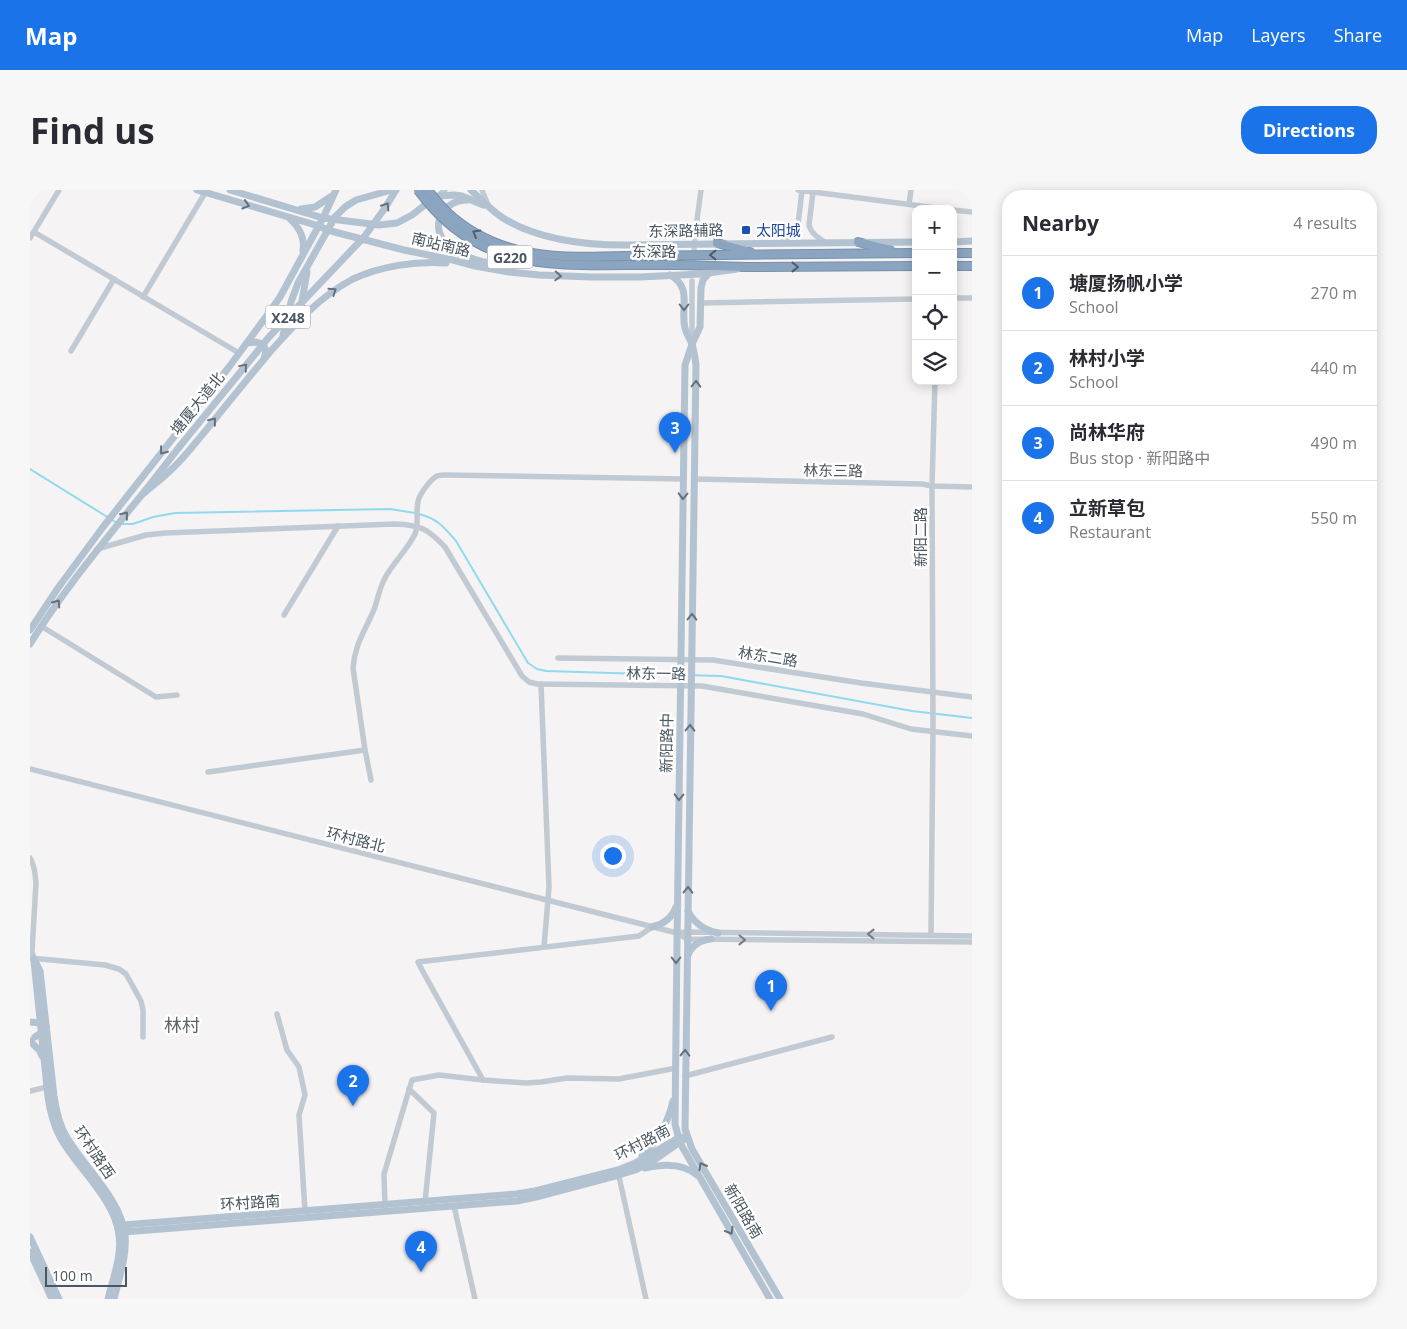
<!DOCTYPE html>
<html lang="en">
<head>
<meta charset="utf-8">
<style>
  body { margin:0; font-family:"Open Sans","Noto Sans SC",sans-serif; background:#f7f7f7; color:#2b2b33 }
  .controls { position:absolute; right:15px; top:15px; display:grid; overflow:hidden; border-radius:10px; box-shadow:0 2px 12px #0003 }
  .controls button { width:45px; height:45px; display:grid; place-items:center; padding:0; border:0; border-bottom:1px solid #e1e1e2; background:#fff; color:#2b2b33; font:25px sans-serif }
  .scale { position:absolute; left:15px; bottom:12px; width:82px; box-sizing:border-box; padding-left:5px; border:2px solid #4a5661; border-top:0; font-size:14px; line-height:18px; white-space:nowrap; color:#4a5661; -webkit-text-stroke:4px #fff; paint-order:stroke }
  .you { position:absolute; left:582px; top:665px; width:18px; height:18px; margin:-12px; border:4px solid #fff; border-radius:50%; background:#1a73e8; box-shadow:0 0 0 8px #1a73e833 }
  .badge { display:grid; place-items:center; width:32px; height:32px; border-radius:50%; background:#1a73e8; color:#fff; font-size:16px; font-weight:700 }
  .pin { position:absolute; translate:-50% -41px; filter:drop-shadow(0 1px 2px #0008) }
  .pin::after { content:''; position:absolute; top:26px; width:18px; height:15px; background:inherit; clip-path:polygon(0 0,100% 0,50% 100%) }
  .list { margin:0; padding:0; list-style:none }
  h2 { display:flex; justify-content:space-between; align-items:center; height:65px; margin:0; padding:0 20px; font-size:21px }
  h2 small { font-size:16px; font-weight:400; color:#7c7c81 }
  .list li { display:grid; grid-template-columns:32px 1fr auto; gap:15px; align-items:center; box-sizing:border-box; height:75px; padding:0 20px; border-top:1px solid #e1e1e2 }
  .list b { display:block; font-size:19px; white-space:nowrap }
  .list p { margin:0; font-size:16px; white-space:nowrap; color:#7c7c81 }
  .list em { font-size:16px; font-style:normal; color:#7c7c81 }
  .icon { flex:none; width:28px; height:28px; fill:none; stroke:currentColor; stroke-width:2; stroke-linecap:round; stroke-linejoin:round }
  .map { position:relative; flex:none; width:942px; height:1109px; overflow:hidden; border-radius:20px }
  header { display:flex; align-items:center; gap:30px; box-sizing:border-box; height:70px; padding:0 25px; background:#1a73e8; color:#fff }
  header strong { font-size:24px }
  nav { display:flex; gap:28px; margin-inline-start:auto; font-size:18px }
  .intro { display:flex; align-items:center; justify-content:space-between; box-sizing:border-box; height:120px; padding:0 30px }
  h1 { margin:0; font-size:35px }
  .button { padding:12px 22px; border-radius:20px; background:#1a73e8; color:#fff; font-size:18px; font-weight:700 }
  main { display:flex; gap:30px; padding:0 30px }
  aside { flex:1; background:#fff; border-radius:20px; box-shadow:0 2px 12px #0003 }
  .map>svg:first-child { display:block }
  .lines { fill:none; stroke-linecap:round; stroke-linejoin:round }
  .stream { stroke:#90daee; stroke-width:2 }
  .minor-tunnel { stroke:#caccce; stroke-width:5.5; stroke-dasharray:5.5 3; stroke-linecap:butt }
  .highway-casing { stroke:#7690ad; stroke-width:10 }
  .minor { stroke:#c1cad2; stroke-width:5.5 }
  .major { stroke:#b3c2d1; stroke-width:7 }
  .highway { stroke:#8ba5c1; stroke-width:8 }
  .highway-bridge-casing { stroke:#7690ad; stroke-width:10; stroke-linecap:butt }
  .major-bridge { stroke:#b3c2d1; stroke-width:7 }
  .highway-bridge { stroke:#8ba5c1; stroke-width:8 }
  .oneway { stroke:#64717d }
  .oneway2 { stroke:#505e6b }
  .oneway3 { stroke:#6e7983 }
  .transit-dot { fill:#1a4fb4; stroke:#fff; stroke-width:2 }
  .labels { text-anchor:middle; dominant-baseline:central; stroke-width:5; stroke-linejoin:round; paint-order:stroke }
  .shield { fill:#fff; stroke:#808990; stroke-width:1 }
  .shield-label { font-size:14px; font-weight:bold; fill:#4a5661 }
  .street-label { font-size:15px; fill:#4a5661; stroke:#fff }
  .transit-label { font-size:15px; fill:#164399; stroke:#fff; text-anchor:start }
  .quarter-label { font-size:18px; fill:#5f6368; stroke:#fff }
</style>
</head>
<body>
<header>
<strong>Map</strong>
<nav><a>Map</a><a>Layers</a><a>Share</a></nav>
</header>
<div class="intro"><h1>Find us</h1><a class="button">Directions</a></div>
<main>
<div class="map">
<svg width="942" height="1109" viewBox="0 0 942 1109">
  <rect width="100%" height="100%" fill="#f5f3f3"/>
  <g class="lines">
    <g class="stream">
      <polyline points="0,279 87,333"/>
      <path d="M389,324c19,5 25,13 37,27l72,122 9,6 9,2 132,4"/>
      <polyline points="91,334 103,334 123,327 145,323 360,319 385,323"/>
      <polyline points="653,485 691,486 882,521 942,528"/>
    </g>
    <polyline class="minor-tunnel" points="663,79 665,45"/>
    <defs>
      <g id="highway">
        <polyline points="828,52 860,60"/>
        <polyline points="687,53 720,62"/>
        <polyline points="923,63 942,63"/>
        <polyline points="596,66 886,63"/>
        <polyline points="596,75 650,75 716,77 886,76"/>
        <polyline points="923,76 942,76"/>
      </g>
    </defs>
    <use href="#highway" class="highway-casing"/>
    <g class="minor">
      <polyline points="452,0 458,15"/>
      <polyline points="768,0 914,19"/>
      <path d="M783,2l-4,33c2,9 10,13 17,18"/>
      <polyline points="405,8 415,0"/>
      <polyline points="879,14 881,0"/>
      <polyline points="923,20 942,22"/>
      <polyline points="4,42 209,163"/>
      <polyline points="665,45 671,0"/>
      <polyline points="0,48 29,0"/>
      <polyline points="751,53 762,44 766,39 768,34 772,1"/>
      <polyline points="113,107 175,3"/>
      <polyline points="923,108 942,108"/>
      <polyline points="670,113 886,109"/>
      <polyline points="662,152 662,91"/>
      <polyline points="41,161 84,89"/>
      <polyline points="664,289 892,294 902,296 942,297"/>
      <path d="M67,359l49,-14 19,-2 230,-9c25,1 32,4 50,23l77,129 7,6 8,2 165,2 161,28 48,15 61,7"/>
      <polyline points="254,425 308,336"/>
      <polyline points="11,436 126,507 147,505"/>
      <polyline points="528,468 683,470 831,493 942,507"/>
      <polyline points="511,494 519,697 514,757"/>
      <polyline points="0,579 647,743 657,749 942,752"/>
      <polyline points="178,582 335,560"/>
      <path d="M341,590l-6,-30 -12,-82c2,-26 13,-38 22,-61 3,-10 5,-20 10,-29 8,-15 22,-28 30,-44 5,-13 -1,-28 5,-38 3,-6 11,-17 17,-20 3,-1 5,-1 8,-1l239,4"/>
      <path d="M0,668c5,7 5,16 6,25l-4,68 2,8"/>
      <polyline points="647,743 657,742 942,746"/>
      <polyline points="901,745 903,542 902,296 905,191"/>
      <polyline points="0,768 75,775 89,779 96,784 111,811 113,820 113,847"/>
      <polyline points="247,824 257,860 269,877 275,905 269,925 275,1021"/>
      <polyline points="655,886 802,847"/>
      <polyline points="453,890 392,780 388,772 609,746 622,737"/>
      <polyline points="379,899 404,923 395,1012"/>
      <polyline points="0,901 17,897"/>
      <polyline points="588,982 616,1109"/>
      <polyline points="424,1016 445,1109"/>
      <polyline points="355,1017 354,984 382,890 409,885 453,890 496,893 511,892 537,888 589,889 646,878"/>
    </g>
    <g class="major">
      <polyline points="167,0 289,36 297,40 374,60 423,70 445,76 479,82 509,85 561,87 610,87 671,84 707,79"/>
      <polyline points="200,0 293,28 349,35 367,33 382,25 404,8 409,6 424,5 432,6 453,15"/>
      <path d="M441,0c10,10 20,20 32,28 36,22 81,27 122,27l291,-3"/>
      <path d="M438,10c-28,0 -41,30 -17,48 14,11 35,14 52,19"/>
      <polyline points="271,19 285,17 302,6"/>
      <path d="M260,29c10,9 15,19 13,32"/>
      <polyline points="923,52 942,51"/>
      <polyline points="679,83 673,90 671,98 670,137 662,154 655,175 647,753 645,934 650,953 740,1109"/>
      <path d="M640,85c23,13 10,33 15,53 1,5 4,9 6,14 3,7 4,15 5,23l-11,764 7,20 88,150"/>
      <polyline points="268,131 271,117 277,82"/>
      <polyline points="253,145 261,112 268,93 305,27 315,17 326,10 362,0"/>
      <polyline points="217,153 226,152 233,154 236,161 234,169"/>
      <path d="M113,304c10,-9 20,-16 29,-25 13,-12 24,-27 35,-40 21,-26 42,-52 63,-77 24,-27 50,-56 83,-73 28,-13 62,-18 93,-16"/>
      <polyline points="0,440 28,398 73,337 199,177 238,124 250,107 293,28 306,0"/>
      <path d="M0,454c31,-50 68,-95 105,-141 16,-19 30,-38 45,-57"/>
      <path d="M658,721c6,12 16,19 30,22"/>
      <path d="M622,737c12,-3 20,-9 24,-20"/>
      <path d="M658,765c4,-10 12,-15 23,-16"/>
      <path d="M4,769l6,12 14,125c2,14 5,28 12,40 18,31 55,63 59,99 2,21 -6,43 -11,64"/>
      <path d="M4,771l14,136c2,14 5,27 12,40 17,31 55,62 59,98 3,21 -6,43 -11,64"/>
      <polyline points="0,832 10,833 16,837 11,843 5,847"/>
      <polyline points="0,851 10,861 12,866"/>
      <path d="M612,966c16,-14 26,-34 31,-55"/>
      <path d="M615,978c17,-4 38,-5 52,7"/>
      <polyline points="88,1038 94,1042 487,1011 506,1007 589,985 605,980 621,972 653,950"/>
      <polyline points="88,1038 93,1035 486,1004 505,1001 588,980 603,974 620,965 648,948 651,947"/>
      <polyline points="0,1047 29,1109"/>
      <polyline points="0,1062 22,1109"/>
    </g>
    <use href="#highway" class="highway"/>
    <defs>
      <g id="highway-bridge">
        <path d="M388,0c55,76 122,76 208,75"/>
        <path d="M398,0c6,8 13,16 20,23 51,47 113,45 178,43"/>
      </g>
    </defs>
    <use href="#highway-bridge" class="highway-bridge-casing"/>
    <polyline class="major-bridge" points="150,256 239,147 334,47 355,18 366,0"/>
    <use href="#highway-bridge" class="highway-bridge"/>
  </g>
  <defs><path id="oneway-chevron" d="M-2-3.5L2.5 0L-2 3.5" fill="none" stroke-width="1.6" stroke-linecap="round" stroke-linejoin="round" transform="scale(1.25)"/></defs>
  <g class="oneway">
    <use href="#oneway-chevron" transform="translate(216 15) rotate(17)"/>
    <use href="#oneway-chevron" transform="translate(356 16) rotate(-57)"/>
    <use href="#oneway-chevron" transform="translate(528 86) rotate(3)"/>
    <use href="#oneway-chevron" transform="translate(303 101) rotate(-35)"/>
    <use href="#oneway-chevron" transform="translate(654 117) rotate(90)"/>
    <use href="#oneway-chevron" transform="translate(214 177) rotate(-50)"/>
    <use href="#oneway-chevron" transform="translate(666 194) rotate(-89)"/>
    <use href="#oneway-chevron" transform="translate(183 231) rotate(-51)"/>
    <use href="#oneway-chevron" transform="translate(133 261) rotate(128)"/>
    <use href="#oneway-chevron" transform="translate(653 306) rotate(91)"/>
    <use href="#oneway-chevron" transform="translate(95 325) rotate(-51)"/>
    <use href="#oneway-chevron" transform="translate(27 413) rotate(-55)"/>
    <use href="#oneway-chevron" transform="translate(662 427) rotate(-89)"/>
    <use href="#oneway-chevron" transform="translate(660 538) rotate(-89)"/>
    <use href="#oneway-chevron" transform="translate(649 607) rotate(91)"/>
    <use href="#oneway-chevron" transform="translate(658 700) rotate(-89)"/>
    <use href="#oneway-chevron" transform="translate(646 770) rotate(90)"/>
    <use href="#oneway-chevron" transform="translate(655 863) rotate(-89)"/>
    <use href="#oneway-chevron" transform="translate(672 976) rotate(-120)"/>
    <use href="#oneway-chevron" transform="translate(700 1041) rotate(60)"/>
  </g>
  <g class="oneway2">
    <use href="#oneway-chevron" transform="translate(446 43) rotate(-150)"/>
    <use href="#oneway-chevron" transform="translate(683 65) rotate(180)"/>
    <use href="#oneway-chevron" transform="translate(765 77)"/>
  </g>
  <g class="oneway3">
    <use href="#oneway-chevron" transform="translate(841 744) rotate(-179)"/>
    <use href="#oneway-chevron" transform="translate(712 750) rotate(1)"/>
  </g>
  <rect class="transit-dot" x="711" y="35" width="10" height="10" rx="2.5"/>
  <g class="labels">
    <g class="shield">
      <rect x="457.5" y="55.5" width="45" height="23" rx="4"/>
      <rect x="235.5" y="115.5" width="45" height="23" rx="4"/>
    </g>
    <g class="shield-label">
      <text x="480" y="67">G220</text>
      <text x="258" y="127">X248</text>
    </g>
    <g class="street-label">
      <text transform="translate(656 40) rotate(-1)">东深路辅路</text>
      <text transform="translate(411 54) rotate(13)">南站南路</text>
      <text x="624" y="61">东深路</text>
      <text transform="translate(167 213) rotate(-51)">塘厦大道北</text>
      <text transform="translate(803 280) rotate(1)">林东三路</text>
      <text transform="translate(890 347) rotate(-90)">新阳二路</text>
      <text transform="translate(738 466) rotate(9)">林东二路</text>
      <text transform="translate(626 483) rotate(1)">林东一路</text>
      <text transform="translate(636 553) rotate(-89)">新阳路中</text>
      <text transform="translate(326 649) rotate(14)">环村路北</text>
      <text transform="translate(612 952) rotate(-27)">环村路南</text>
      <text transform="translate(65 962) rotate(56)">环村路西</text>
      <text transform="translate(220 1012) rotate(-4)">环村路南</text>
      <text transform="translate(714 1021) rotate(60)">新阳路南</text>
    </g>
    <g class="transit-label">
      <text x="726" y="40">太阳城</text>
    </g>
    <g class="quarter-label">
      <text x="152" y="835">林村</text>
    </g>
  </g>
</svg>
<div class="controls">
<button>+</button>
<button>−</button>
<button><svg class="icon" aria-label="locate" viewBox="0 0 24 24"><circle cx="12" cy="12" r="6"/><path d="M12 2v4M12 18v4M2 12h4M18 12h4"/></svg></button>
<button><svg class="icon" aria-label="layers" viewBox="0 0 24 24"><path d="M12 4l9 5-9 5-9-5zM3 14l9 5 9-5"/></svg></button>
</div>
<div class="scale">100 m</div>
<div class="you"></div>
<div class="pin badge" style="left:741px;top:821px">1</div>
<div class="pin badge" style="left:323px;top:916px">2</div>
<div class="pin badge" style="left:645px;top:263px">3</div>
<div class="pin badge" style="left:391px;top:1082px">4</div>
</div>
<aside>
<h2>Nearby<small>4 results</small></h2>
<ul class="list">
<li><span class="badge">1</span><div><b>塘厦扬帆小学</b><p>School</p></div><em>270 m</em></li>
<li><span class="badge">2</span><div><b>林村小学</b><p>School</p></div><em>440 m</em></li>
<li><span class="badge">3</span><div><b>尚林华府</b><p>Bus stop · 新阳路中</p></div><em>490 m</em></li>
<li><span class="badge">4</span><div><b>立新草包</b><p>Restaurant</p></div><em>550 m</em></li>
</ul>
</aside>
</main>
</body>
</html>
